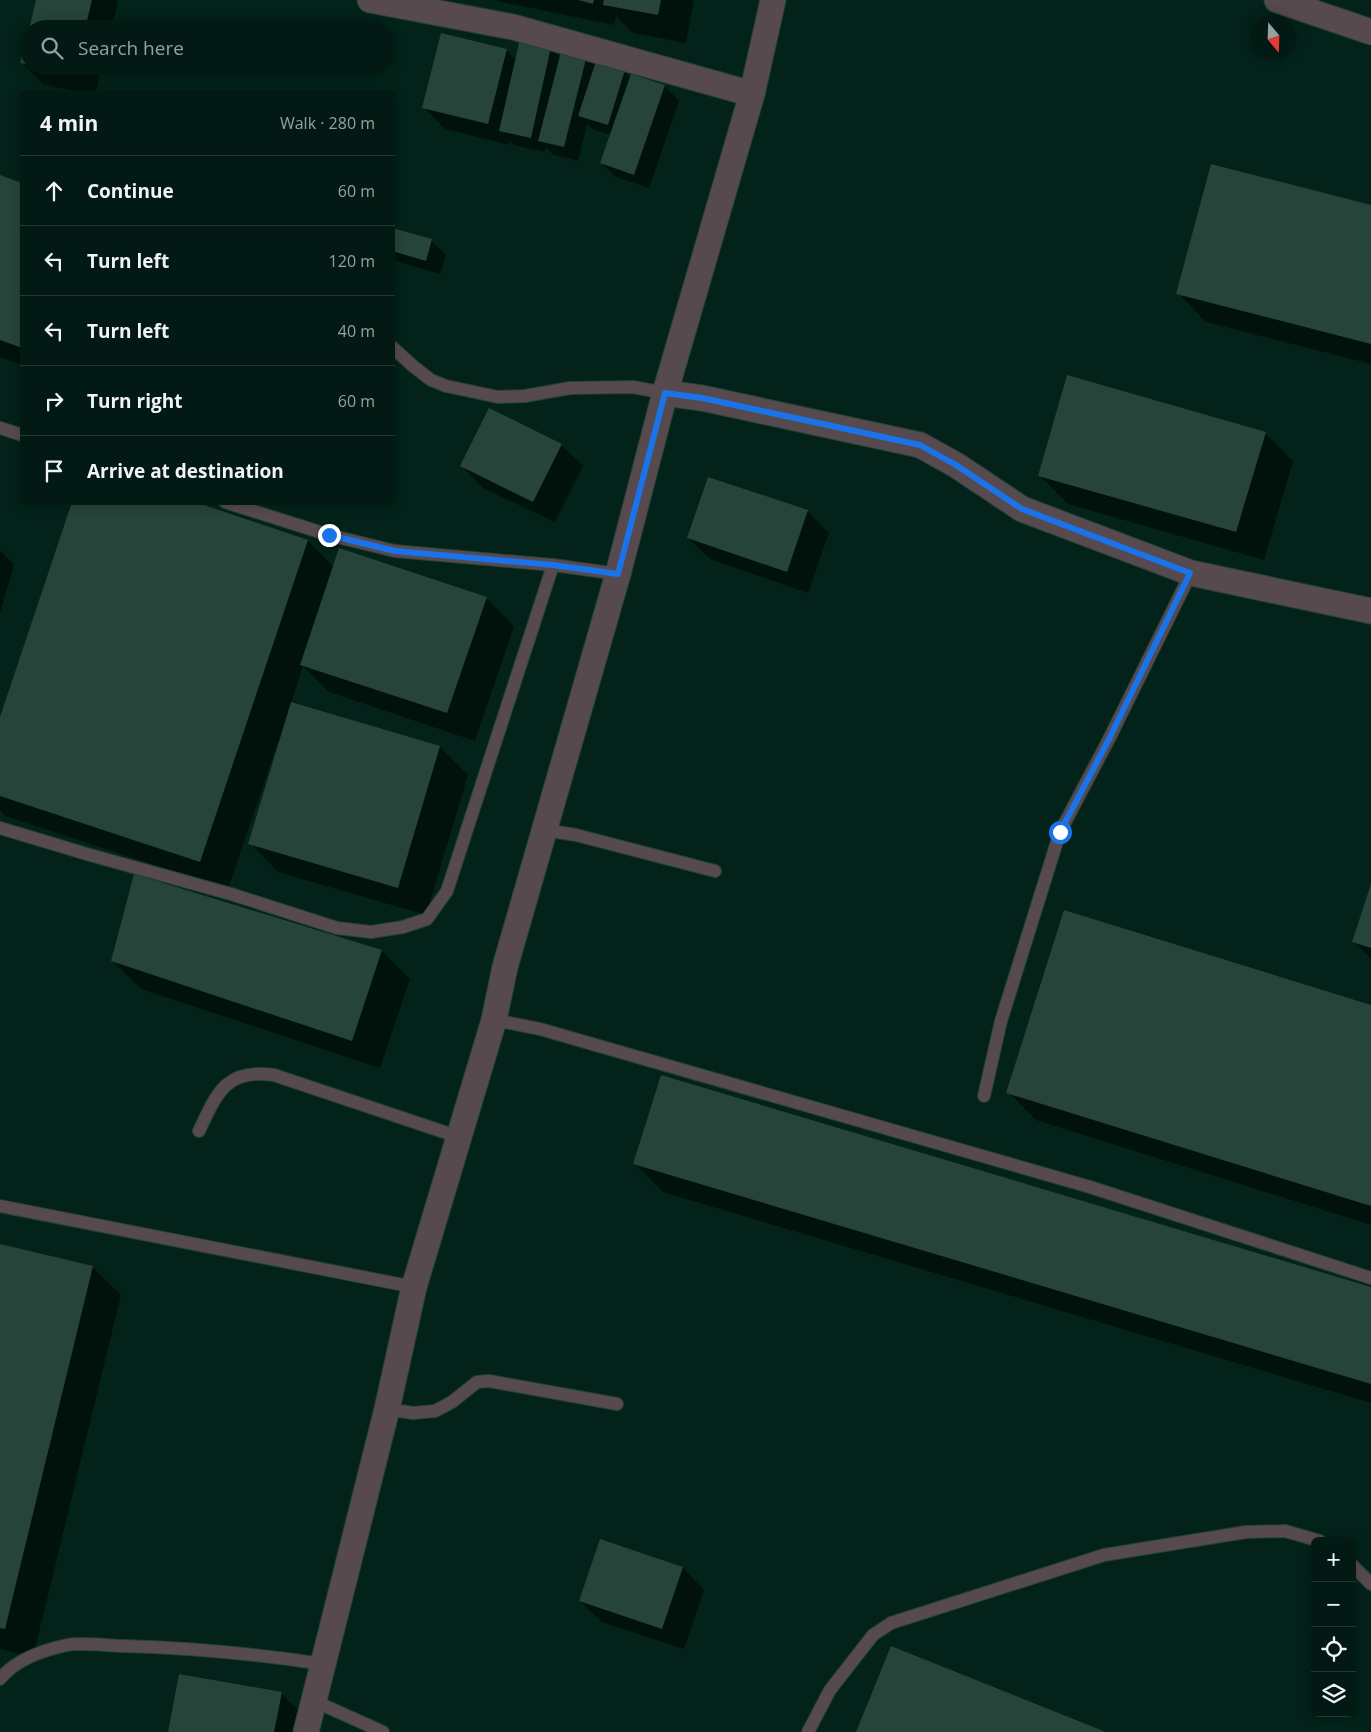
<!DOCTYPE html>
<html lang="en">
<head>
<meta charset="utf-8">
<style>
  body { margin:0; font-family:"Open Sans",sans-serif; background:#0c231c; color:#f1f3f6 }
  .controls { position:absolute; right:15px; bottom:15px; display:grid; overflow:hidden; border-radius:8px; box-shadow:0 2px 12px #0003 }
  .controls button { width:45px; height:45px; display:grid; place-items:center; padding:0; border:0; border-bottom:1px solid #233833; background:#021a13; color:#f1f3f6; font:25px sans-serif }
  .compass { position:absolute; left:1251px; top:15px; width:45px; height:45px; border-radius:50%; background:#021a13; box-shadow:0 2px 12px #0003; rotate:161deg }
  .stop { position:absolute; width:15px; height:15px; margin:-11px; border:4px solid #1a73e8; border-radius:50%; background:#fff }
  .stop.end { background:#1a73e8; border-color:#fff; box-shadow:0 1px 5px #0008 }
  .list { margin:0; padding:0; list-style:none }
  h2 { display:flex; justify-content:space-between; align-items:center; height:65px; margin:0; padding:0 20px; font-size:21px }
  h2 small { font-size:16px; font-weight:400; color:#96a1a0 }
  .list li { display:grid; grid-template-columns:32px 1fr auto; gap:15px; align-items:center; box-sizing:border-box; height:70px; padding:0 20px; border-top:1px solid #233833 }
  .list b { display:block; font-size:19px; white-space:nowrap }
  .list em { font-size:16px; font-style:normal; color:#96a1a0 }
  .icon { flex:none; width:28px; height:28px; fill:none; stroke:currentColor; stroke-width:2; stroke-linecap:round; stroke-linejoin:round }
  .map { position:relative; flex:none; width:1371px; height:1732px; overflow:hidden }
  .search { position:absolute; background:#021a13; box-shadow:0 2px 12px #0003; left:20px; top:20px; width:375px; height:55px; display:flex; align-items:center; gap:12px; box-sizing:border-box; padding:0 18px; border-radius:28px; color:#96a1a0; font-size:19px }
  .panel { position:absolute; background:#021a13; box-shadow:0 2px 12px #0003; left:20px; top:90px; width:375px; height:415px; border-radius:8px }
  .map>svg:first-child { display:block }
  .shadow { fill:#0007 }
  .building { fill:#26443a }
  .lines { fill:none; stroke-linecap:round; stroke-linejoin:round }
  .lane-casing { stroke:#224037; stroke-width:14 }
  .street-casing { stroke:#224037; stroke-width:27 }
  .lane { stroke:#564a4f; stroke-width:12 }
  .street { stroke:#564a4f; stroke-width:25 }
  .route { stroke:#1a73e8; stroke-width:6 }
</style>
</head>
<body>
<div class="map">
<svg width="1371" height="1732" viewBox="0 0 1371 1732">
  <rect width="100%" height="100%" fill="#032219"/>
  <g class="shadow">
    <polygon points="37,0 116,0 118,2 111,29 30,29"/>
    <polygon points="492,0 694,0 686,43 633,33 616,16 614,25"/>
    <polygon points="29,33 29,66 102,66 96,92 80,92 43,84 22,62"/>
    <polygon points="564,46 624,71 631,78 632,76 665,86 679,101 649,188 616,177 602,163 611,135 594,130 587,124 578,161 554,155 546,147 545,152 514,145 510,141 509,145 445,129 423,107 506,50 516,60 551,48 561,57"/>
    <polygon points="0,176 22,184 22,365 0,357"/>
    <polygon points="1371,207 1371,364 1206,322 1178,293"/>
    <polygon points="392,229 431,241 446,255 440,274 392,260"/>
    <polygon points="1265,433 1293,461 1264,560 1068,504 1040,476"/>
    <polygon points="561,445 583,466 555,522 483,488 462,466"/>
    <polygon points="191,502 308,541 334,567 486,598 514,626 475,741 329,692 303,666 291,703 440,747 468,775 426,915 278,872 250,843 280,743 278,742 228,889 5,816 0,810 0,721"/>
    <polygon points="807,511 829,533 808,593 710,559 688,538"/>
    <polygon points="0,550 14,565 0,613"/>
    <polygon points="134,876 382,951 410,979 380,1068 141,989 113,961"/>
    <polygon points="1371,887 1371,959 1353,941"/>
    <polygon points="1371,1006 1371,1225 1036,1120 1008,1092"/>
    <polygon points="635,1164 1371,1289 1371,1403 663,1192"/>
    <polygon points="0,1245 92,1267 121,1295 33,1657 0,1649"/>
    <polygon points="600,1540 683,1568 704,1590 684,1649 602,1622 580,1601"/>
    <polygon points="281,1693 309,1721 307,1732 169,1732"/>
  </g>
  <g class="building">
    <polygon points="36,0 92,0 85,29 29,29"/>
    <polygon points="578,0 594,0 593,4"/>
    <polygon points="604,0 661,0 658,15 603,5"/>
    <polygon points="28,31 29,31 29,65 20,63"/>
    <polygon points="441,33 507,49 488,124 422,108"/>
    <polygon points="520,39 551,47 531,138 499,131"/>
    <polygon points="563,44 588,51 564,147 538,141"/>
    <polygon points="596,61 625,70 608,125 578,116"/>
    <polygon points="39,66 76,66 73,75"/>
    <polygon points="631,74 665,85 634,175 600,163"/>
    <polygon points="1211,164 1371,205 1371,344 1176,294"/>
    <polygon points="0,175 22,183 22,348 0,340"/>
    <polygon points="392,228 432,239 426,261 392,251"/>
    <polygon points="1067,375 1266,432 1236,532 1038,476"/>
    <polygon points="489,408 562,444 533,502 460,466"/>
    <polygon points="708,477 808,510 787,572 687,538"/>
    <polygon points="72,502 195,502 308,540 200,862 0,796 0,717"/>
    <polygon points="339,548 487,597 447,713 300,665"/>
    <polygon points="291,702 440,746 398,888 248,844"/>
    <polygon points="134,874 382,950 352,1041 111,961"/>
    <polygon points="1371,884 1371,948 1352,942"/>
    <polygon points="1064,910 1371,1005 1371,1206 1006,1093"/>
    <polygon points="661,1075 1371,1287 1371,1384 633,1164"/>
    <polygon points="0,1244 93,1266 5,1629 0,1628"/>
    <polygon points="600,1539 683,1567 662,1629 579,1601"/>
    <polygon points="891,1646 1106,1732 856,1732"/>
    <polygon points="179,1674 282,1692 274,1732 168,1732"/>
  </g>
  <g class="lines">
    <defs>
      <g id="lane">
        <polyline points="392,347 413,366 431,380 446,386 498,397 525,396 570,388 633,387 665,393"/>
        <polyline points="0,428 22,435"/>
        <polyline points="225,502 329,535 395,551 553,565 618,574"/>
        <polyline points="0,828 90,855 231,894 337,928 371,932 403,927 427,919 447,891 553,565"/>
        <polyline points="545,830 576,835 715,871"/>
        <polyline points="494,1020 540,1029 1090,1187 1371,1278"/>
        <polyline points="984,1096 1001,1021 1060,832 1109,739 1191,573"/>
        <path d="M199,1131c18,-38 27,-63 75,-56l185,62"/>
        <polyline points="0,1206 414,1287"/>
        <polyline points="387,1409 413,1413 435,1411 452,1402 477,1382 489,1381 617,1404"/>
        <polyline points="1352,1565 1371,1584"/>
        <path d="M0,1679c15,-19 44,-29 67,-34 15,-3 42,1 57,1 67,2 133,8 199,18"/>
        <polyline points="314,1701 383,1732"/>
        <polyline points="808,1732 830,1690 873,1635 891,1623 1104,1555 1246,1532 1285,1531 1320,1541"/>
      </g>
      <g id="street">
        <polyline points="370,0 513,27 752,94"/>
        <polyline points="1277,0 1371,32"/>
        <polyline points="665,393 702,398 920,445 956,465 1022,509 1191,573 1371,611"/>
        <polyline points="306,1732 387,1409 414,1287 494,1020 505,967 618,574 665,393 752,94 773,0"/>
      </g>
    </defs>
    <use href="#lane" class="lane-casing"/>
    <use href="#street" class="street-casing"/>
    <use href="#lane" class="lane"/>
    <use href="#street" class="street"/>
  </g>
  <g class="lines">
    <polyline class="route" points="329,535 395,551 553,565 618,574 665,393 702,398 920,445 956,465 1022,509 1190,573 1109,739 1060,832"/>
  </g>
</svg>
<div class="controls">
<button>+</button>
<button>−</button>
<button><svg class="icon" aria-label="locate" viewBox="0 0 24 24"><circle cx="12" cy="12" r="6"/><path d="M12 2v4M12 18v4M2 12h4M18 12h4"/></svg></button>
<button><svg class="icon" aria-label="layers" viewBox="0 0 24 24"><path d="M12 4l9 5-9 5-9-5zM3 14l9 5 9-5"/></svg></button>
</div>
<svg class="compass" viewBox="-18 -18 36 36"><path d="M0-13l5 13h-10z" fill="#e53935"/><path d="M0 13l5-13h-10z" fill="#96a1a0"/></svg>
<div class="stop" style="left:1060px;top:832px"></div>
<div class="stop end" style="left:329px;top:535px"></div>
<div class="search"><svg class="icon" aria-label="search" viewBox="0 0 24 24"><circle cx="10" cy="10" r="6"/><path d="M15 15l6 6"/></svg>Search here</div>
<section class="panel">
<h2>4 min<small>Walk · 280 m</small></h2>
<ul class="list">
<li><svg class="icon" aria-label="ahead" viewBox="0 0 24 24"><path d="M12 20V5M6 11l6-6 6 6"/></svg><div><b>Continue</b></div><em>60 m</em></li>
<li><svg class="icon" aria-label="left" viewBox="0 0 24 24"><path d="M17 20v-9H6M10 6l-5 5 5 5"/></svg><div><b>Turn left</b></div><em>120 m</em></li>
<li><svg class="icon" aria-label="left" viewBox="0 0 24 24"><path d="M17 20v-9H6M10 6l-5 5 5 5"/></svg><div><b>Turn left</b></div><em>40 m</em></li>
<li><svg class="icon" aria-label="right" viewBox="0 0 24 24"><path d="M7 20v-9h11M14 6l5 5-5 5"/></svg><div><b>Turn right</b></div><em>60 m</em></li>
<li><svg class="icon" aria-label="arrive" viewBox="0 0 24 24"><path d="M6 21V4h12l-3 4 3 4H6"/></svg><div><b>Arrive at destination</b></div></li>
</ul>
</section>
</div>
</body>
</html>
